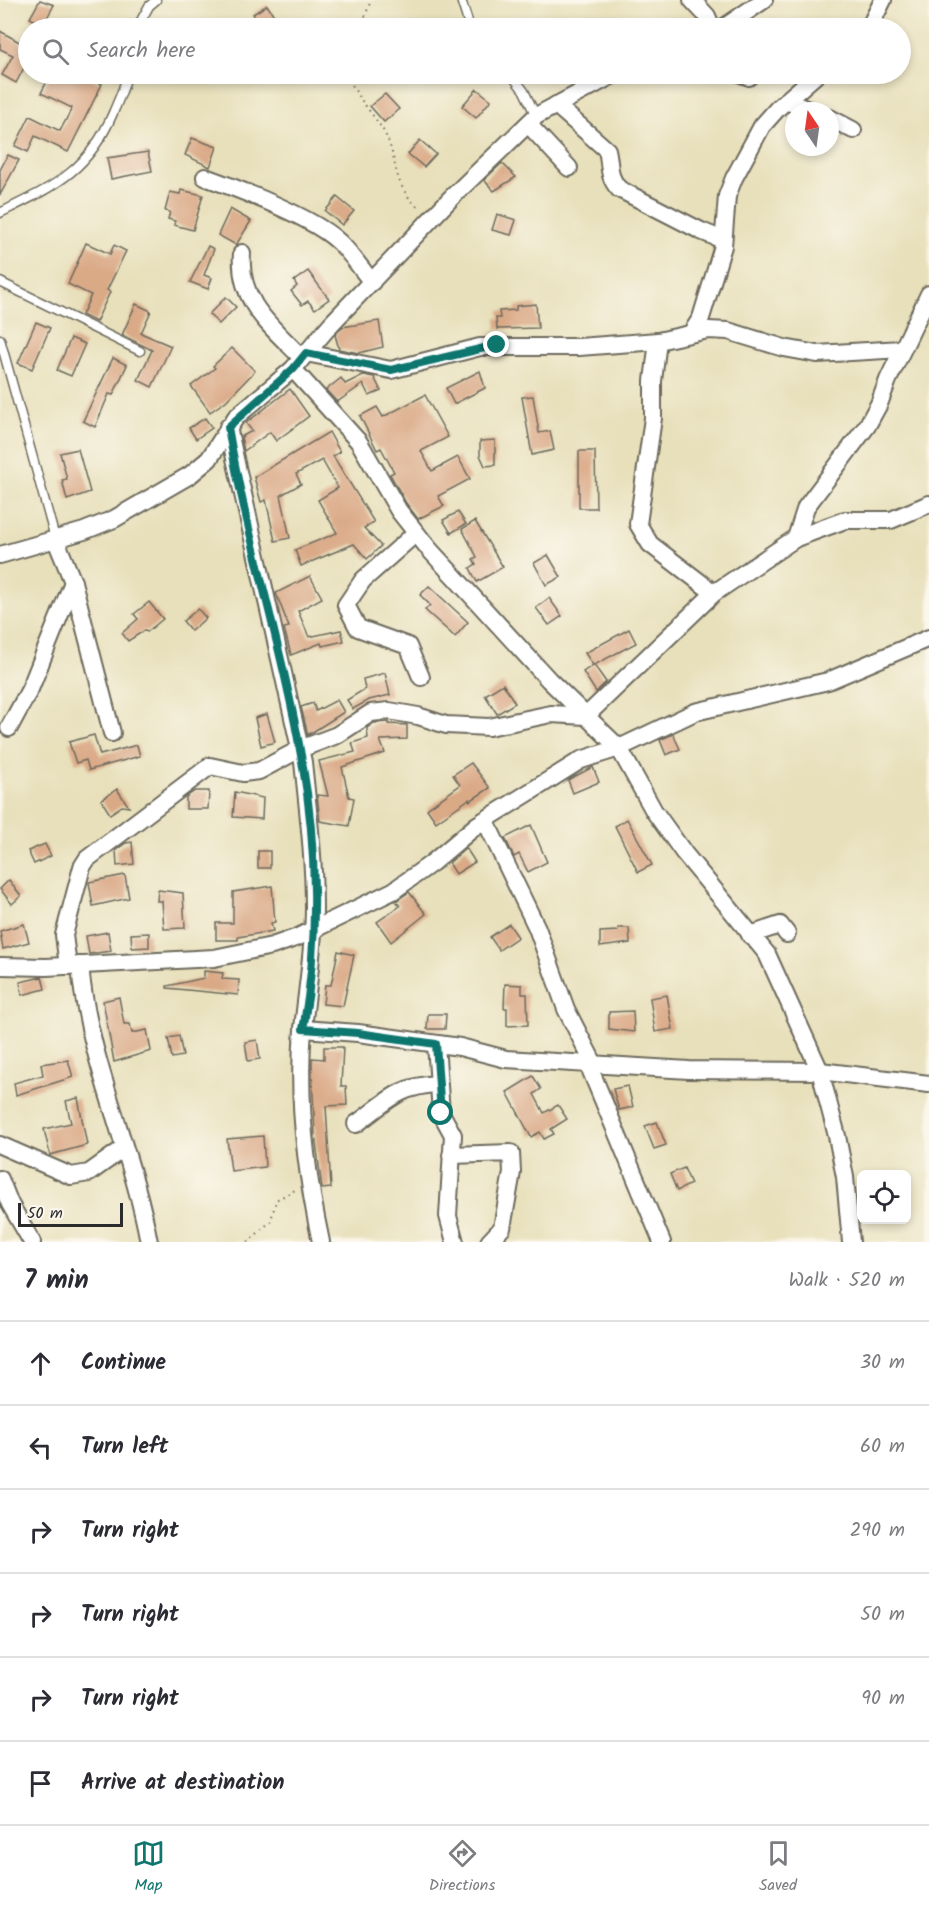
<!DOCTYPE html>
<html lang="en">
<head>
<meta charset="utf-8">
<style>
  body { margin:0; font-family:Kalam,sans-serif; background:#f7f7f7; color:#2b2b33 }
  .controls { position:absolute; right:18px; bottom:18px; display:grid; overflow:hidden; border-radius:9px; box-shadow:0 3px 9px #0003 }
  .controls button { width:54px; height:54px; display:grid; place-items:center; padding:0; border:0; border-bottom:2px solid #e1e1e2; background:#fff; color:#2b2b33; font:30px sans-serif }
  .compass { position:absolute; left:785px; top:102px; width:54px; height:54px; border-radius:50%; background:#fff; box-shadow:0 3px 9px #0003; rotate:347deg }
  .scale { position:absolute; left:18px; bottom:15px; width:105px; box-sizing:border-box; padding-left:6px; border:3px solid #2b2b2b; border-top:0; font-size:16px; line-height:21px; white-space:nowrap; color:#2b2b2b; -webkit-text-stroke:4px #fbf7ec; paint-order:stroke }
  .stop { position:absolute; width:18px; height:18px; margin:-14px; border:4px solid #0f766e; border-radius:50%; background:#fff }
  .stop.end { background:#0f766e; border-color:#fff; box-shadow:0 2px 6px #0008 }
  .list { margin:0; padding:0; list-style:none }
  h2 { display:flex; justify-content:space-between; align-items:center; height:78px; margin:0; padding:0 24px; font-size:26px }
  h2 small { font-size:20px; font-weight:400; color:#7c7c81 }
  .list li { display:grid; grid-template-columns:39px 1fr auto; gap:18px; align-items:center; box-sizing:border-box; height:84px; padding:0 24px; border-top:2px solid #e1e1e2 }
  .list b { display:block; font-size:22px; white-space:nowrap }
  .list em { font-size:20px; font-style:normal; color:#7c7c81 }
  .icon { flex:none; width:33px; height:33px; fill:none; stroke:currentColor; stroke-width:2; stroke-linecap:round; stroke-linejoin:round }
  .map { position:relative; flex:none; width:929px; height:1242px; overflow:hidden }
  .search { position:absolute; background:#fff; box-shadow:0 3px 9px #0003; left:18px; right:18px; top:18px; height:66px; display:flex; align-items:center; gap:15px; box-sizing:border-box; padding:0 21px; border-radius:33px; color:#7c7c81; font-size:22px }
  .sheet { height:582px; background:#fff }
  nav { display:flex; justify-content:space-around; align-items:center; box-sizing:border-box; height:84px; border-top:2px solid #e1e1e2; background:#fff; font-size:16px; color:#7c7c81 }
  nav a { display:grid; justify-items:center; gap:3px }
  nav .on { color:#0f766e }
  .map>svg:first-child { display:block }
  .building { fill:#daa986 }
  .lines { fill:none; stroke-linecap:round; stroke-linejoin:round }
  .service-casing { stroke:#6d6a5d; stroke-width:11 }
  .minor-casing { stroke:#6d6a5d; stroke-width:20 }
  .path { stroke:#6d6a5d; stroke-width:2; stroke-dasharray:1.5 4.5; stroke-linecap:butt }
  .service { stroke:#fff; stroke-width:8 }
  .minor { stroke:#fff; stroke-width:16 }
  .route { stroke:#0f766e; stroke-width:8 }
</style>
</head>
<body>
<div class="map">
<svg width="929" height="1242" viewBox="0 0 929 1242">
  <rect width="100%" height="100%" fill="#fbf7ec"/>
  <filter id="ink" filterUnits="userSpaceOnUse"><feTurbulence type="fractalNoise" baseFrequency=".0167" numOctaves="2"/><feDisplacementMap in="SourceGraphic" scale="12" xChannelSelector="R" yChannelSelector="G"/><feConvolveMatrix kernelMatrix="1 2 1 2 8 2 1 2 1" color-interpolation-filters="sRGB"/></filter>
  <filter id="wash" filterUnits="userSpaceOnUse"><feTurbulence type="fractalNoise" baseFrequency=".008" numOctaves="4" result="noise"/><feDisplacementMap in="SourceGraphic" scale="24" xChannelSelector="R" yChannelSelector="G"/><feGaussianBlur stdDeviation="1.35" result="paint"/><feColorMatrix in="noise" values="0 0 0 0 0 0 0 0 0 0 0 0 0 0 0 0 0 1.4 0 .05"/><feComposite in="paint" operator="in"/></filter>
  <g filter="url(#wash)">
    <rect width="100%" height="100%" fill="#e8e0bb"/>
    <g id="blocks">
      <g class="building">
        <polygon points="40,0 54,5 43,25 30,18"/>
        <polygon points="267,5 275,17 261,26 253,14"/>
        <polygon points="0,31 28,47 28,60 16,83 2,75 13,55 0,49"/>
        <polygon points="51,74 81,74 102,84 68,152 35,136 28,152 15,146 30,116 60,131 72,108 41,93"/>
        <polygon points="477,89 491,100 476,118 462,106"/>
        <polygon points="385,94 399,109 384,122 370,106"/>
        <polygon points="192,138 217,147 210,167 185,155"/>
        <polygon points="420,140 436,154 424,167 408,154"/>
        <polygon points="148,152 152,171 111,179 107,158"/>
        <polygon points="8,155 19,160 0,195 0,170"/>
        <polygon points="502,163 516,177 494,191 484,180"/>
        <polygon points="181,190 203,195 193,230 174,225 175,221 168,219 170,212 165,211 170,192 180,194"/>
        <polygon points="337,197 354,211 342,225 325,211"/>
        <polygon points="230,209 251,221 236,245 218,235"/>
        <polygon points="497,214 516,220 511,235 492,230"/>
        <polygon points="86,243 110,254 114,245 126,251 107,290 110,292 96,322 82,315 91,295 68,284"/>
        <polygon points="208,246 214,249 204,275 212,278 208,289 190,282"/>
        <polygon points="308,271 329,299 315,309 308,301 302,305 291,291 297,286 294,281"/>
        <polygon points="226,297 236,307 219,324 209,314"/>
        <polygon points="136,304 151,311 141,333 171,346 152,387 138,380 152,350 122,335"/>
        <polygon points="536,304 538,328 497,329 496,318 500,318 499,311 516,310 516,306"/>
        <polygon points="379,321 383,347 359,353 339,349 335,335 342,327"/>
        <polygon points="36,322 50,328 32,369 18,363"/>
        <polygon points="71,338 85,344 71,376 57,370"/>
        <polygon points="232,348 255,371 226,401 210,412 191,386 215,368 213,366"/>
        <polygon points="113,358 127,365 113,395 109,394 95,427 83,421"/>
        <polygon points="480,371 485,388 454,404 446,388"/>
        <polygon points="363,375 374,377 381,391 369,396 363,384 337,402 326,390 341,378 345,384"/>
        <polygon points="290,389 309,416 276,441 270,432 244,451 241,437 252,431 246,423"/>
        <polygon points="425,395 448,437 421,451 432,471 458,457 470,479 438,496 444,506 418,519 406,503 390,474 394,472 381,448 377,450 360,416 377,407 383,417"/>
        <polygon points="533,396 539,433 550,431 554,450 532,455 522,397"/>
        <polygon points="205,418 212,428 196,439 189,428"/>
        <polygon points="329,432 340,452 333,456 374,522 364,528 381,546 367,559 354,544 301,566 295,550 337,533 318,500 338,488 322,460 296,474 301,484 281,495 290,538 275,541 266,500 261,502 254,477"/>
        <polygon points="495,440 495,465 485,466 480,455 480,441"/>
        <polygon points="78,449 90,492 67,500 62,480 67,479 60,453"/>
        <polygon points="579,451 595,451 596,508 579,508"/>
        <polygon points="458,512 466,524 451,533 443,520"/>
        <polygon points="475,521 503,567 477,582 470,568 476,564 473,559 477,557 462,529"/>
        <polygon points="548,555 561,577 546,585 534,563"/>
        <polygon points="310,576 322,598 298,611 309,637 341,630 344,641 322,646 321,643 291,655 284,628 289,627 276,593"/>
        <polygon points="429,586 468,622 455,637 425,610 430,605 420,595"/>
        <polygon points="549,598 562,616 549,625 536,608"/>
        <polygon points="149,602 163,619 147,632 145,630 128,641 122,633 138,619 134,614"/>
        <polygon points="198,609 206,618 191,631 183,621"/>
        <polygon points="629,629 636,643 594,665 606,682 596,692 583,672 593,665 585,653"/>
        <polygon points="385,673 390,695 369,700 353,709 347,700 365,689 363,679"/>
        <polygon points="503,684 515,703 497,714 485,695"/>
        <polygon points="337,700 344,712 308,735 301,707 313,703 316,711"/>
        <polygon points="267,714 275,742 261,746 255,718"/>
        <polygon points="389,722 389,724 407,725 407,739 380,740 385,753 342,767 349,797 354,798 349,826 320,821 317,795 328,796 319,761 355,752 352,743 368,738 367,728 374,723"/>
        <polygon points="673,734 680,749 666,755 660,740"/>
        <polygon points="94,735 100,755 137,745 140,756 89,770 86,760 76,763 69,742"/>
        <polygon points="471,763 490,788 470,801 469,799 436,822 427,809 460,785 453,775"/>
        <polygon points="593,767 599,782 573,793 568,780"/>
        <polygon points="117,789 129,807 122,806 110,814 101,800"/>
        <polygon points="195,791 209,791 208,809 186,809 186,797"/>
        <polygon points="235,792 263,798 262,819 233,817"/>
        <polygon points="627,819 652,865 638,872 615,826"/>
        <polygon points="531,825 547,862 528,872 519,854 514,857 505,838"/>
        <polygon points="132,842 134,864 117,866 116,850 126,843"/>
        <polygon points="45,844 51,856 34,864 28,851"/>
        <polygon points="466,848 475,862 456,874 449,863"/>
        <rect x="258" y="851" width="12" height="17"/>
        <polygon points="125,875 129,898 93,906 89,882"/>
        <polygon points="9,880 21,896 12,904 0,889"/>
        <polygon points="272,886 275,922 271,923 273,931 238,937 238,940 216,940 216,923 233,923 233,892"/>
        <polygon points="158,890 183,893 185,928 164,929 162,901 157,901"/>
        <polygon points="409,892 426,914 391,942 377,922 400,906 396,901"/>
        <polygon points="24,924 29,942 3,949 0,931"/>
        <polygon points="509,924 518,937 499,950 490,937"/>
        <polygon points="618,928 629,928 630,943 600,947 600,932 618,931"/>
        <polygon points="108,932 111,951 89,954 86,936"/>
        <polygon points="149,933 149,947 132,948 131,934"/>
        <polygon points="338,951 354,955 343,1006 323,1004 325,985 331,985"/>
        <polygon points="204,971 223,973 222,979 239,980 238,995 167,988 167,986 204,978"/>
        <polygon points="42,977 45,989 22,995 20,982"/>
        <polygon points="505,984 522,985 522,994 527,994 528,1025 507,1026 507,1008 504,1008"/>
        <polygon points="667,995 673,1029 655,1032 650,998"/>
        <polygon points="119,997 124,1024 130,1024 132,1033 147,1030 151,1051 114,1062 103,1001"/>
        <polygon points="633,1011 634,1032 609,1029 609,1012"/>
        <polygon points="428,1014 446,1014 445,1029 427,1029"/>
        <polygon points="179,1036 183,1056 172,1058 168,1038"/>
        <polygon points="257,1040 260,1059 248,1061 245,1042"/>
        <polygon points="324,1047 343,1047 341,1086 346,1086 347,1105 326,1106 331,1188 322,1189 315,1135 312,1074 312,1058 324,1059"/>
        <polygon points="68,1060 73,1077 16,1095 14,1083 43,1075 41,1064"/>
        <polygon points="533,1076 541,1089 534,1094 544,1113 558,1105 567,1119 551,1129 554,1134 544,1139 540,1132 531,1137 507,1092"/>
        <polygon points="628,1086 633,1107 619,1110 613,1089"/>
        <polygon points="78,1098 87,1145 50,1155 44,1129 71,1123 66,1101"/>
        <polygon points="657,1122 666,1145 654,1149 645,1126"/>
        <polygon points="263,1136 265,1167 231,1171 227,1139"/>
        <polygon points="684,1168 691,1184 677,1191 670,1174"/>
      </g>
    </g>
  </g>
  <g filter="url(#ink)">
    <use href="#blocks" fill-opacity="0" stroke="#6d6a5d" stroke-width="1.5"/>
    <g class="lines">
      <defs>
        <g id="service">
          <polyline points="461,0 470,28"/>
          <polyline points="137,28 149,6 156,0"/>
          <polyline points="511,74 524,91 536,116"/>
          <path d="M0,213c54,-27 88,-41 113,-100 5,-12 12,-26 14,-39"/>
          <polyline points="0,282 140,351"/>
          <polyline points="0,339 55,538"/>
        </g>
        <g id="minor">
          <polyline points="692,0 707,16 712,28"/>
          <polyline points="723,28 764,0"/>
          <polyline points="869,28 883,0"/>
          <polyline points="741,74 749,77"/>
          <polyline points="786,101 811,111"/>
          <path d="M556,105l51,45c4,16 0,26 12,39l82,42 22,9"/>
          <polyline points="830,118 853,130"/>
          <polyline points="528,124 569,168"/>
          <path d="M205,177c36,13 108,40 134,65 12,11 22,27 33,40"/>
          <path d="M242,253c-4,49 29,73 60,105"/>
          <polyline points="692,332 701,318 723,246 727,196 734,178 762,126 778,108 817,74"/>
          <polyline points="658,341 653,381 653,418 638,524 650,544 714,593"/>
          <polyline points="306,353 391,370 480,347 579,347 658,341 708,330 728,331 784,348 817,354 902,349"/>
          <polyline points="293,369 359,442 399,511 429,549 549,680 619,748 654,811 684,853 767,954 820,1071 837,1136 845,1177 851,1242"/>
          <path d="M228,427l75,335c5,48 11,97 11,145 0,41 -7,82 -11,122 -6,71 3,144 18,213"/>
          <polyline points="416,533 363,580 346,605 358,628 408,646 421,677"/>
          <polyline points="55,538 73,582 112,733"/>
          <polyline points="796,538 806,507 867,426 879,404 888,380 929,294"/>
          <polyline points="0,555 84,531 114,519 190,475 209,459 236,417 293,369 331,324 452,197 536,116 615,74"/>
          <polyline points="9,728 30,689 73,582"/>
          <polyline points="485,820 537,928 566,1009 594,1064"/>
          <polyline points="750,935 780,925 787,934"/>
          <path d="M80,965c8,96 52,183 69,277"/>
          <polyline points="0,966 46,967 214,958 272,946 298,937 393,891 432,863 477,825 581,760 619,748 695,712 828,681 929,638"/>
          <polyline points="68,966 64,935 82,867 87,859 210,766 243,773 259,771 300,749 337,735 371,713 389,711 418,716 446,725 489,727 551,714 586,716 714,593 796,538 845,520 891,520 929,504"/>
          <polyline points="303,1029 358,1033 460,1047 506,1059 689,1070 820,1071 929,1084"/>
          <polyline points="436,1044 441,1113 453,1135 448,1216 455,1242"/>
          <polyline points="588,1064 662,1242"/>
          <path d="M356,1124c31,-22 41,-38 82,-40"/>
          <polyline points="0,1145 71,1176 89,1173 124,1148"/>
          <polyline points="451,1155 511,1153 512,1172 502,1228 489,1242"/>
          <polyline points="0,1179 10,1204 32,1242"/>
        </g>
      </defs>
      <use href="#service" class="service-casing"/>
      <use href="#minor" class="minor-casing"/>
      <g class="path">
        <polyline points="361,28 371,0"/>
        <path d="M348,74c6,21 23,37 35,56 17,30 6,52 37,79"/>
        <polyline points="248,1242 271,1221 276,1200 295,1190"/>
      </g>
      <use href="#service" class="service"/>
      <use href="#minor" class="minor"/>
    </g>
  </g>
  <g class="lines" filter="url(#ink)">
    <path class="route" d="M441,1113l-5,-69 -78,-11 -55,-4c16,-85 14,-184 -1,-268 -19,-112 -55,-221 -74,-334l65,-58 13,-16 85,17 106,-25"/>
  </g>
</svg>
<div class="controls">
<button><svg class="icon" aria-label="locate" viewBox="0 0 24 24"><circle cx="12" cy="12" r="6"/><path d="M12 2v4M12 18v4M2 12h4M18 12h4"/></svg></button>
</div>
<svg class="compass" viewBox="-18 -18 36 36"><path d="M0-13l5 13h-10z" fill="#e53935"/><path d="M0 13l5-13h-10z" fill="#7c7c81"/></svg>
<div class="scale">50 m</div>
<div class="stop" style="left:441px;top:1113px"></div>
<div class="stop end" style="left:497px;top:345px"></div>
<div class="search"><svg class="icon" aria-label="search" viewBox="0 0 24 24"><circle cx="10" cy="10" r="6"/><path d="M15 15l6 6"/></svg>Search here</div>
</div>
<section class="sheet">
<h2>7 min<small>Walk · 520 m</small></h2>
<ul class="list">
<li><svg class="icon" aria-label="ahead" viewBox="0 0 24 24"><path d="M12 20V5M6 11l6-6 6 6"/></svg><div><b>Continue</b></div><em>30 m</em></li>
<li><svg class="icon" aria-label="left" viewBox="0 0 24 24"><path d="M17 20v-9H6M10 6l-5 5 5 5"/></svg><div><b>Turn left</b></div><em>60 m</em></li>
<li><svg class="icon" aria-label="right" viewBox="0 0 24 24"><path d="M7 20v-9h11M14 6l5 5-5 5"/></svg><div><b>Turn right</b></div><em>290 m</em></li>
<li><svg class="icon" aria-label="right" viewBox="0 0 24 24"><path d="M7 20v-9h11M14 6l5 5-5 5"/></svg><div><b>Turn right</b></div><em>50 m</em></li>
<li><svg class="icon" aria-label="right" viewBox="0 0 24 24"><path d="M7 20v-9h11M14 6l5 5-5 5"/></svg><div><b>Turn right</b></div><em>90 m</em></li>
<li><svg class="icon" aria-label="arrive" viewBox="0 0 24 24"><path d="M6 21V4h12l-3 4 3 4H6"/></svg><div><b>Arrive at destination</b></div></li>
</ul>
</section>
<nav>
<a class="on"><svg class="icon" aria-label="map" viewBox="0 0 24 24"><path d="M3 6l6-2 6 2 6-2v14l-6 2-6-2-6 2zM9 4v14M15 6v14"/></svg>Map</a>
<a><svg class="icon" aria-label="directions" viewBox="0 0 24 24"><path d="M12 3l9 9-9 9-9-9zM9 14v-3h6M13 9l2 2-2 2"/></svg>Directions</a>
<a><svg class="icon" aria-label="saved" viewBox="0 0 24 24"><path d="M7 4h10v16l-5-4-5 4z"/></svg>Saved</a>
</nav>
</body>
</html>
